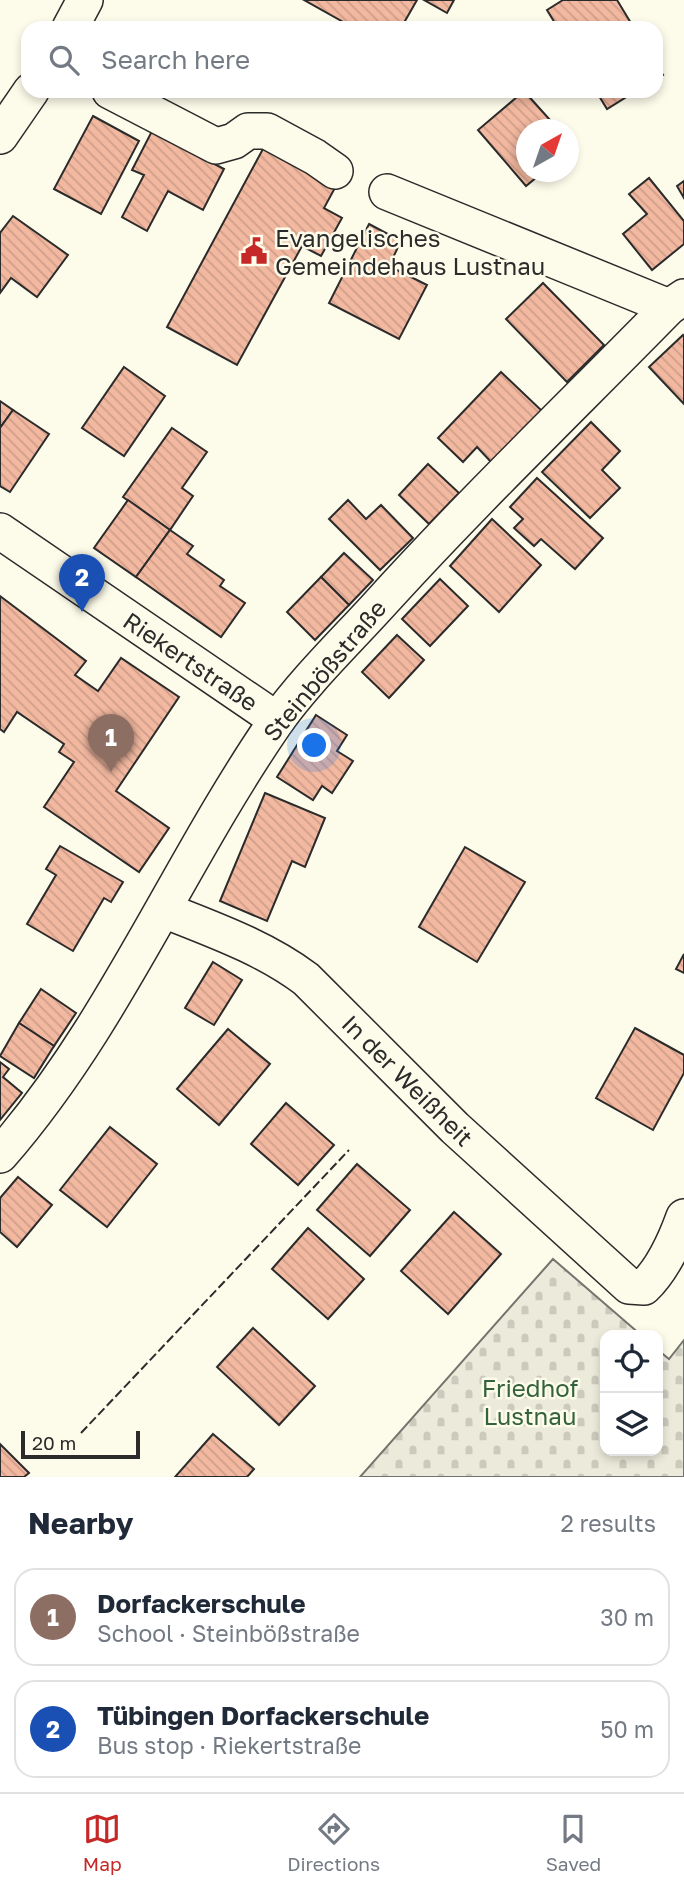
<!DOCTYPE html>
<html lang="en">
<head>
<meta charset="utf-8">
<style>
  body { margin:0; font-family:"Golos Text",sans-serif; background:#f2f2f3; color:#1f2937 }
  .controls { position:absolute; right:21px; bottom:21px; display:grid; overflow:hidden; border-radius:14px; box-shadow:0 4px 10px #0003 }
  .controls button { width:63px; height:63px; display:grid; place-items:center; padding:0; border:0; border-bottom:2px solid #e0e1e3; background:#fff; color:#1f2937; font:35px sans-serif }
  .compass { position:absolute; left:516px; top:119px; width:63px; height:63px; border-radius:50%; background:#fff; box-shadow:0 4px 10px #0003; rotate:40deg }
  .scale { position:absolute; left:21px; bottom:18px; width:119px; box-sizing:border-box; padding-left:7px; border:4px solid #2b2b2b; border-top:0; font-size:19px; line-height:24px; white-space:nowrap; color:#2b2b2b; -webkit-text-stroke:5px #fdfbea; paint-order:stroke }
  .you { position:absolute; left:315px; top:746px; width:24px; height:24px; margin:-18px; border:5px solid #fff; border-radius:50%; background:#1a73e8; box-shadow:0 0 0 10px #1a73e833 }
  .badge { display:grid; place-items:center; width:46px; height:46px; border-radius:50%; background:#c62828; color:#fff; font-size:23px; font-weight:700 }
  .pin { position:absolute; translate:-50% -58px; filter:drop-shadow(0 2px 4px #0008) }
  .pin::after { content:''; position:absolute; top:37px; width:24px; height:21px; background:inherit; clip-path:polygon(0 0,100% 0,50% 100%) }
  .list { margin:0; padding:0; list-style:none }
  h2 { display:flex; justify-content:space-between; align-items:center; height:91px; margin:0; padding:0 28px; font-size:30px }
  h2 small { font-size:23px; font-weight:400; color:#747a83 }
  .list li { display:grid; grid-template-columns:46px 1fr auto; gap:21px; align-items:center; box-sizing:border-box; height:98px; margin:0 14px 14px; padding:0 14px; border:2px solid #e0e1e3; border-radius:21px }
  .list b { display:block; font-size:26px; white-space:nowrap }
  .list p { margin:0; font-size:23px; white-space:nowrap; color:#747a83 }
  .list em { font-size:23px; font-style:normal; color:#747a83 }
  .icon { flex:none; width:38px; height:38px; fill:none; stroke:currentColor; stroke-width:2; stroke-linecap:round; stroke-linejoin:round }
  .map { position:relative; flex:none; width:684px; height:1477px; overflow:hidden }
  .search { position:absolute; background:#fff; box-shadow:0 4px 10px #0003; left:21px; right:21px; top:21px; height:77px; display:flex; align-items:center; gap:18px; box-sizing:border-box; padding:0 24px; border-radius:21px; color:#747a83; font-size:26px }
  .sheet { height:315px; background:#fff }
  nav { display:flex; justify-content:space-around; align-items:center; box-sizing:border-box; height:98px; border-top:2px solid #e0e1e3; background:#fff; font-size:19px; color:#747a83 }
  nav a { display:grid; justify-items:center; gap:4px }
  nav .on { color:#c62828 }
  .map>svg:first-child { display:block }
  .cemetery { fill:url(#cemetery-stones); stroke:#74746e; stroke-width:2 }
  .building { fill:url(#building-back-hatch); stroke:#2b2b2b; stroke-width:2 }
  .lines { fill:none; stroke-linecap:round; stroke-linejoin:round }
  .street-casing { stroke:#2b2b2b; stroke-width:38 }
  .street { stroke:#fdfbea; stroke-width:35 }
  .fence { stroke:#2b2b2b; stroke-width:2; stroke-dasharray:9 3.5; stroke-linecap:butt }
  .labels { text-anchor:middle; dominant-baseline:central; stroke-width:5; stroke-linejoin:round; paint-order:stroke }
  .poi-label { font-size:24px; fill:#2b2b2b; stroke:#fdfbea; text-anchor:start }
  .street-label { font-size:24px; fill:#2b2b2b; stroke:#fdfbea }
  .park-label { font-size:24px; fill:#34623c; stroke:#fdfbea }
</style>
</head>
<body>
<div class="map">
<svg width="684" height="1477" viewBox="0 0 684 1477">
  <defs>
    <pattern id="cemetery-stones" width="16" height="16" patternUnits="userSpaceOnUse" patternTransform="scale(1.75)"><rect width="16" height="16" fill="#ecebdb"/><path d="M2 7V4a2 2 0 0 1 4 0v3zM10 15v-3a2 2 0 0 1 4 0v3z" fill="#cbcabc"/></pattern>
    <pattern id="building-back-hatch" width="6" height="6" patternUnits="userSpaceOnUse" patternTransform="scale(1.75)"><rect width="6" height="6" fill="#f2b8a0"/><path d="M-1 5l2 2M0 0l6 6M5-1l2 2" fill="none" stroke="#d09e8a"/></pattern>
  </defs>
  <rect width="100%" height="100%" fill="#fdfbea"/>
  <polygon class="cemetery" points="553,1259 641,1335 605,1335 605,1451 658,1451 658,1350 669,1359 684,1340 684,1477 360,1477"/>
  <g class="building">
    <polygon points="304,0 417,0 401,28 354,28"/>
    <polygon points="424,0 454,0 447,13"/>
    <polygon points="563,0 617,0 634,28 558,28 547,10"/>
    <polygon points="656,64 663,75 656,79"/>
    <polygon points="524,91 559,130 526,130 526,172 543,172 526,186 478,130"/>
    <polygon points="596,91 636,91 607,109"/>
    <polygon points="93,116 139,141 101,214 54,189"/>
    <polygon points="152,131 224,169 203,210 168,191 147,231 122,217 144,175 132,170"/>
    <polygon points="264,147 336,186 324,208 342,218 321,256 302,246 237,365 167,327"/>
    <polygon points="649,178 684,221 684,244 652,270 623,234 647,214 629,194"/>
    <polygon points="684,181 684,198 677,186"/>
    <polygon points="13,216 68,255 37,297 11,278 0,293 0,233"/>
    <polygon points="369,224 401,241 389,266 427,285 399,339 329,303"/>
    <polygon points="543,283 604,345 567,382 506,319"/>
    <polygon points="683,335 684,336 684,404 649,367"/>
    <polygon points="124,367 165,396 124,456 82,428"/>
    <polygon points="501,372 542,411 492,463 477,447 463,462 438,438"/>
    <polygon points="0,401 13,410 0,428"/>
    <polygon points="13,410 49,434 10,492 0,486 0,428"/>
    <polygon points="591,422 620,451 602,470 620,488 590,518 542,472"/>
    <polygon points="172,428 207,452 182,488 193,496 170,530 123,497"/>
    <polygon points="428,464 459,493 429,524 399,495"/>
    <polygon points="537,478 603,538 575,569 541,539 534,546 514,528 523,519 510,507"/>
    <polygon points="128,500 170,530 136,577 94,548"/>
    <polygon points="348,500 366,519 381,505 413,538 380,570 329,519"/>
    <polygon points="492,519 541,565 499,612 450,566"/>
    <polygon points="170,530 193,546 187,554 224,580 220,586 245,603 221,637 136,577"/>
    <polygon points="344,553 373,580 349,605 321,577"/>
    <polygon points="321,577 349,605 315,640 287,612"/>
    <polygon points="440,579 468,606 430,646 402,619"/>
    <polygon points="0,596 86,661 75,675 98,691 121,658 179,697 116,791 169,828 139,872 44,807 74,762 59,752 64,744 17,712 4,732 0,729"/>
    <polygon points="397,635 424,660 389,698 362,672"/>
    <polygon points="316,715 347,735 337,751 353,761 332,793 322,786 313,800 277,777"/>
    <polygon points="265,793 325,818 305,867 292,861 267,921 220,901"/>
    <polygon points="60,846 123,882 111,902 104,898 73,951 27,924 56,875 46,869"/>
    <polygon points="465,847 525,882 477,962 419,927"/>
    <polygon points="684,954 684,973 676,969"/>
    <polygon points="213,962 242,980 214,1025 185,1008"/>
    <polygon points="41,989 76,1013 54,1046 19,1023"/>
    <polygon points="19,1023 54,1046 34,1078 0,1056"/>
    <polygon points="635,1028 684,1055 684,1073 653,1130 596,1098"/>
    <polygon points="228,1029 270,1064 219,1125 177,1089"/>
    <polygon points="0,1062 9,1069 3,1077 22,1093 0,1120"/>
    <polygon points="286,1103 334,1145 298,1185 251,1144"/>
    <polygon points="110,1127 157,1164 107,1227 60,1190"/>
    <polygon points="357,1164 410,1210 370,1256 317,1210"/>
    <polygon points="18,1177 52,1205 17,1247 0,1232 0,1198"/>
    <polygon points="454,1212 501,1254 448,1314 401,1271"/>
    <polygon points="308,1228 364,1279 328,1319 272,1269"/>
    <polygon points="253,1328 315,1386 279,1425 217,1367"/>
    <polygon points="213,1434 254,1469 247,1477 175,1477"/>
    <polygon points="0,1444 29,1473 24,1477 0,1477"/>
  </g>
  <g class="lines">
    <defs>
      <g id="street">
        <polyline points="70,28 85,0"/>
        <polyline points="110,91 216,146 234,141 248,131 267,131 315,157 335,171"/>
        <polyline points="0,136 31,91"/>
        <polyline points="387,192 669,307"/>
        <polyline points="0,531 277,720"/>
        <path d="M164,910c50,20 99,37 142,69l149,149 174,158 15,1c19,-18 31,-45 40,-70"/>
        <path d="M0,1155c113,-129 178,-291 275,-432 28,-40 68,-79 101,-115 94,-104 195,-201 293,-301l15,-10"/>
      </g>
    </defs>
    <use href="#street" class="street-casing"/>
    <use href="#street" class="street"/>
    <polyline class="fence" points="81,1433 349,1150"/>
  </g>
  <defs>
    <symbol id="civic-bare" viewBox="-9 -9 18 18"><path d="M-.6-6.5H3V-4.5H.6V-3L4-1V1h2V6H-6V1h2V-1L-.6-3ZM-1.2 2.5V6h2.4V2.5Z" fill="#c62828" stroke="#fdfbea" stroke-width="2.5" paint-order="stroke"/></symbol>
  </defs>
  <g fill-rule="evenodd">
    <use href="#civic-bare" x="235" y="232" width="38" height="38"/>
  </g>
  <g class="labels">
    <g class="poi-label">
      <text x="275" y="237">Evangelisches<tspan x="275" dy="28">Gemeindehaus Lustnau</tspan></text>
    </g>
    <g class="street-label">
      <text transform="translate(191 661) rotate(34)">Riekertstraße</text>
      <text transform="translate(324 670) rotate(-50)">Steinbößstraße</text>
      <text transform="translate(408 1080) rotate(45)">In der Weißheit</text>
    </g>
    <g class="park-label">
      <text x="530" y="1387">Friedhof<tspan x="530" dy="28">Lustnau</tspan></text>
    </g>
  </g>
</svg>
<div class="controls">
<button><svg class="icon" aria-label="locate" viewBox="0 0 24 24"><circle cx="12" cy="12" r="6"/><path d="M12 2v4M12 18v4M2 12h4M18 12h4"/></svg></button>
<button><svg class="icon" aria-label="layers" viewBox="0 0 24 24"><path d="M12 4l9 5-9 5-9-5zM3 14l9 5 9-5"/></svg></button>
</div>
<svg class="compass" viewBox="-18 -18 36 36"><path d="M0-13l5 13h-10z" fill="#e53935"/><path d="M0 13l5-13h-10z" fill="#747a83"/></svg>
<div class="scale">20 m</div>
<div class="you"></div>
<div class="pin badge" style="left:111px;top:772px;background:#8d6e63">1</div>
<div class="pin badge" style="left:82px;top:612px;background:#1a4fb4">2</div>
<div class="search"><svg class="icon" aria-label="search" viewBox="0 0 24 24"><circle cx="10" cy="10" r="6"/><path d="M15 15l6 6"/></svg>Search here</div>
</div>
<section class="sheet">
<h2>Nearby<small>2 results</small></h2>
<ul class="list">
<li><span class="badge" style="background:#8d6e63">1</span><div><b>Dorfackerschule</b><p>School · Steinbößstraße</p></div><em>30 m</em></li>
<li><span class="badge" style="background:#1a4fb4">2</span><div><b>Tübingen Dorfackerschule</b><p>Bus stop · Riekertstraße</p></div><em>50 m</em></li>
</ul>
</section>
<nav>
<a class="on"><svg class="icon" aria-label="map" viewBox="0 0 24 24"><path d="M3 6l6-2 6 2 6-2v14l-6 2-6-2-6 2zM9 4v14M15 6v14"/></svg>Map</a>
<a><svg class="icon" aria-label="directions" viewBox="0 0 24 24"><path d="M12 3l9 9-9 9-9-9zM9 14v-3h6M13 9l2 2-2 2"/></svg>Directions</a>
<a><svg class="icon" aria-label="saved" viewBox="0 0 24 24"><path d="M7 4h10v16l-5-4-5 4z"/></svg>Saved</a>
</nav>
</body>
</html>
